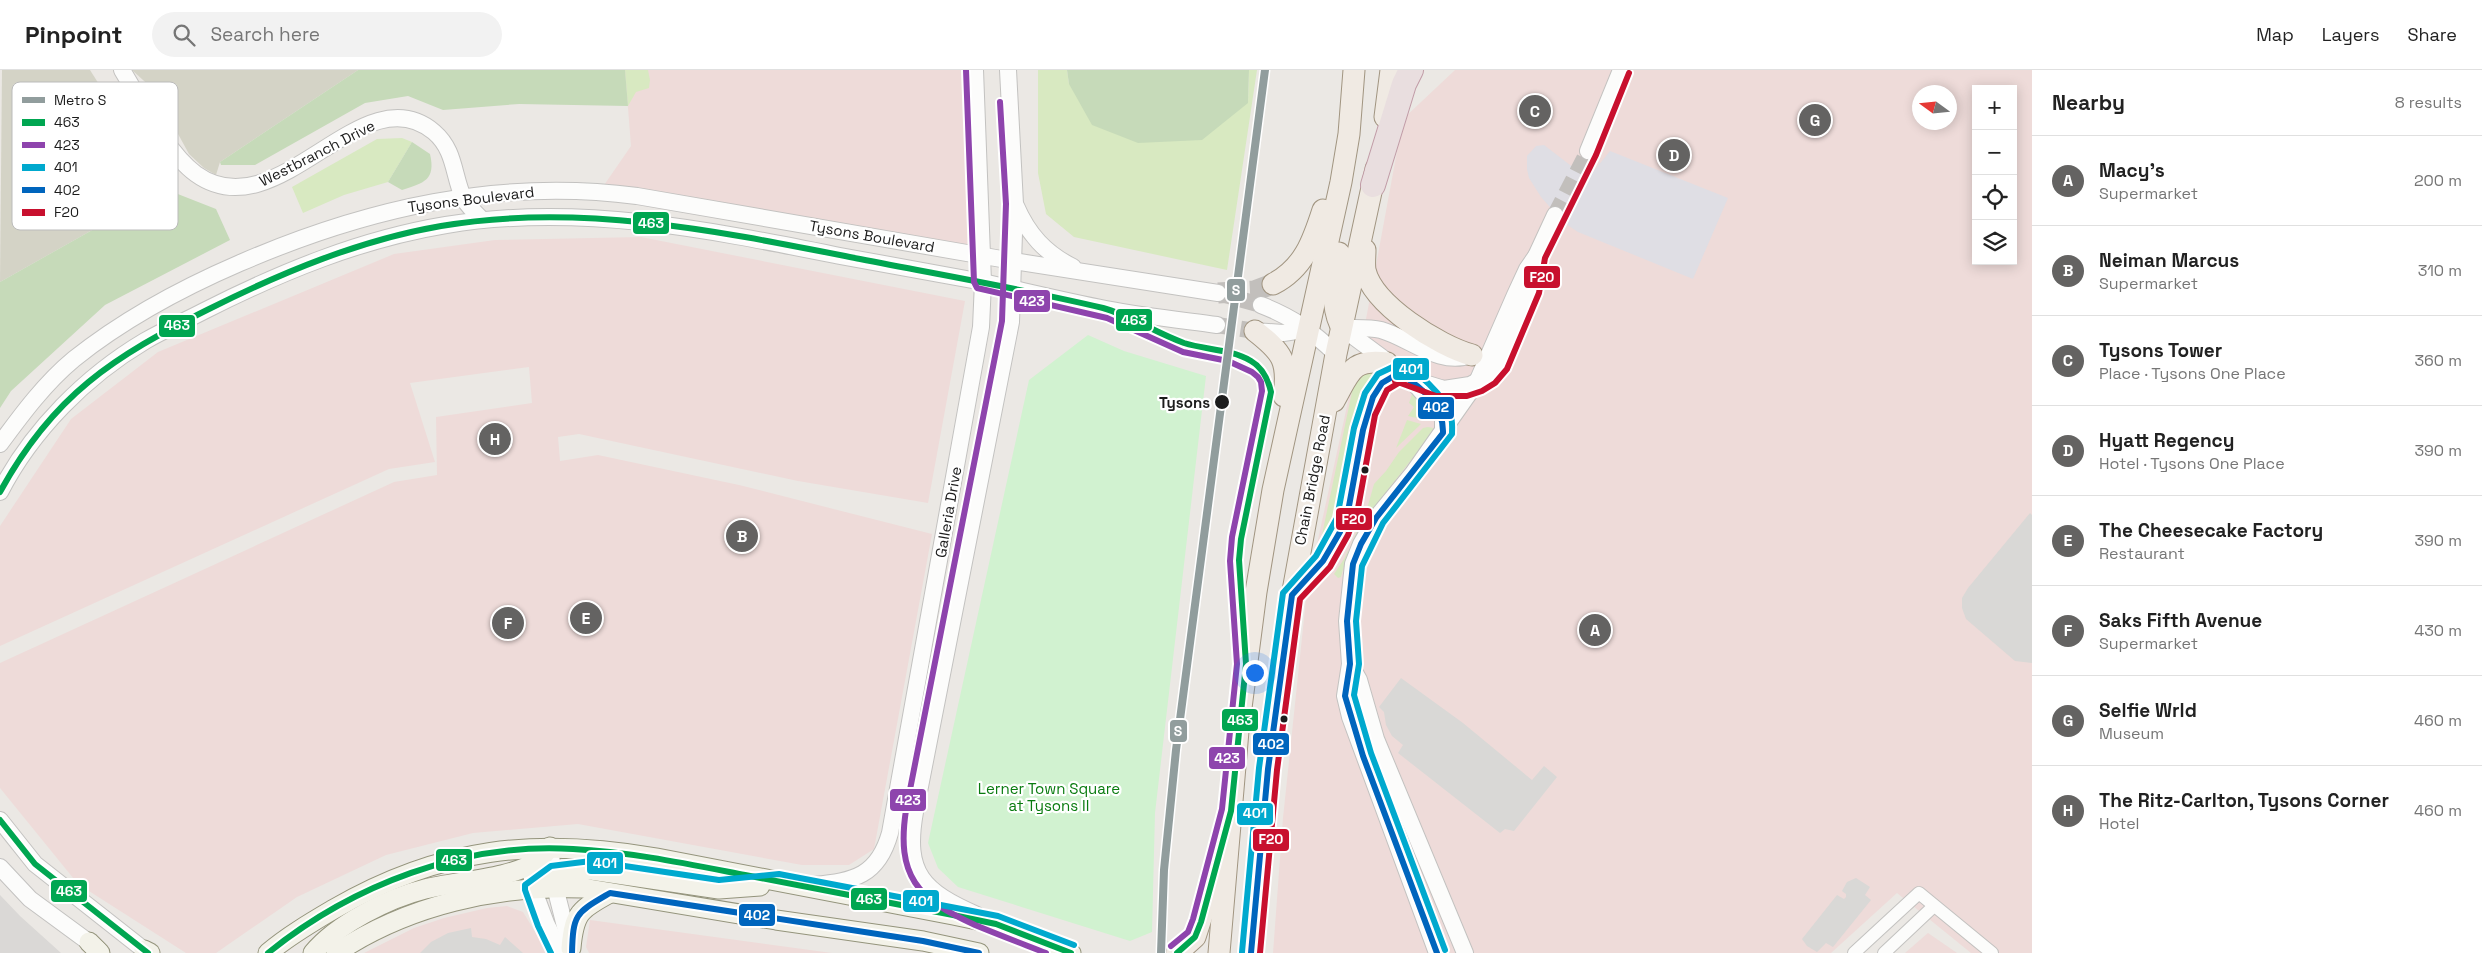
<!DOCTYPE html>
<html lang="en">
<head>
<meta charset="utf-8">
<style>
  body { margin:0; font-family:"Space Grotesk",sans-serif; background:#f2f2f2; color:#222 }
  .controls { position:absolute; right:15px; top:15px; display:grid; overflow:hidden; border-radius:0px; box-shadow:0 2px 12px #0003 }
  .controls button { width:45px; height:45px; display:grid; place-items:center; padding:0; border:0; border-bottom:1px solid #e0e0e0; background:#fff; color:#222; font:25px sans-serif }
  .compass { position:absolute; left:1912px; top:15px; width:45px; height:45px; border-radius:50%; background:#fff; box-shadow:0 2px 12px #0003; rotate:285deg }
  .you { position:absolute; left:1254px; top:602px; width:18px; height:18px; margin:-12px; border:4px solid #fff; border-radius:50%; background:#1a73e8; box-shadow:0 0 0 8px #1a73e833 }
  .badge { display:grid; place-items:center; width:32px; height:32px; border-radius:50%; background:#646362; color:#fff; font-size:16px; font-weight:700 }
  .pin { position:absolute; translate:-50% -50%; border:2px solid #fff; box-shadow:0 1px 5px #0006 }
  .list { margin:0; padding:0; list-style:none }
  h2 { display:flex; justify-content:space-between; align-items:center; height:65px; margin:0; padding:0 20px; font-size:21px }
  h2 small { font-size:16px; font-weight:400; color:#767676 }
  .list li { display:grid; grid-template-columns:32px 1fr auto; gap:15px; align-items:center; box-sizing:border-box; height:90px; padding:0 20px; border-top:1px solid #e0e0e0 }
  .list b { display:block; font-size:19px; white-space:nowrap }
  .list p { margin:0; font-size:16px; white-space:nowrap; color:#767676 }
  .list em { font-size:16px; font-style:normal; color:#767676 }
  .icon { flex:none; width:28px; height:28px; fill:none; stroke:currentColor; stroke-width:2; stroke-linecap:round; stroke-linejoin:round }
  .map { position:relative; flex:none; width:2032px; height:883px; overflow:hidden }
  header { display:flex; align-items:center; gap:30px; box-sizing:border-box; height:70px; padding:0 25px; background:#fff; border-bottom:1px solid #e0e0e0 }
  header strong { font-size:24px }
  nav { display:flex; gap:28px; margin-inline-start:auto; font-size:18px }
  .search { width:350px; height:45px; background:#f2f2f2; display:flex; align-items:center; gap:12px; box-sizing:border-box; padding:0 18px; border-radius:28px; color:#767676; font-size:19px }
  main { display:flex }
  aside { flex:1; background:#fff }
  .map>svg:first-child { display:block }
  .residential { fill:#dad8d6 }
  .commercial { fill:#eedbd9; fill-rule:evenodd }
  .religious { fill:#d9d8d6 }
  .construction { fill:#d4d3c6 }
  .grass { fill:#d8e9c1 }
  .forest { fill:#c6dab9 }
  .park { fill:#d1f2d0 }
  .plaza { fill:#dfdee4 }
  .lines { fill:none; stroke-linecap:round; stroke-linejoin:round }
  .tertiary-tunnel { stroke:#c2bfbc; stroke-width:16; stroke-dasharray:16 8; stroke-linecap:butt }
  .primary-tunnel { stroke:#c2bfbc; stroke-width:21; stroke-dasharray:21 11; stroke-linecap:butt }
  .minor-casing { stroke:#c3c2c0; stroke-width:14 }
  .tertiary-casing { stroke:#c3c2c0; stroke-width:18 }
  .secondary-casing { stroke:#94947c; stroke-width:21 }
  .primary-casing { stroke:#a19581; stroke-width:23 }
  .motorway-casing { stroke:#c19ca7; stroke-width:26 }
  .minor { stroke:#fcfcfb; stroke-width:12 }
  .tertiary { stroke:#fcfcfb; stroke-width:16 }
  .secondary { stroke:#f3f2e9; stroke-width:19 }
  .primary { stroke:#f0eae3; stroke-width:21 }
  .motorway { stroke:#e9dedf; stroke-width:24 }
  .bus-1-casing { stroke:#fff; stroke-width:10 }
  .bus-2-casing { stroke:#fff; stroke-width:10 }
  .bus-3-casing { stroke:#fff; stroke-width:10 }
  .bus-4-casing { stroke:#fff; stroke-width:10 }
  .bus-5-casing { stroke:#fff; stroke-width:10 }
  .bus-1 { stroke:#00a651; stroke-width:6 }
  .bus-2 { stroke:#8e44ad; stroke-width:6 }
  .bus-3 { stroke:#00a9ce; stroke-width:6 }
  .bus-4 { stroke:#0065bd; stroke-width:6 }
  .bus-5 { stroke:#c8102e; stroke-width:6 }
  .metro-1-casing { stroke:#fff; stroke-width:11 }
  .metro-1 { stroke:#919d9d; stroke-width:8 }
  .stop-dot { fill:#1c1c1c; stroke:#fff; stroke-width:2 }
  .labels { text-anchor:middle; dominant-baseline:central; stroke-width:4.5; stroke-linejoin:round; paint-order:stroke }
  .street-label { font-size:15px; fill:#1c1c1c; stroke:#fff }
  .stop-label { font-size:15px; font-weight:bold; fill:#1c1c1c; stroke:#fff; text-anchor:end }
  .park-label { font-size:15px; fill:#097b0f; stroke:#fff }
  .key { fill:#fff; stroke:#bbb; stroke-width:1 }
  .key-label { font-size:14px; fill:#1c1c1c }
  .line-badge { stroke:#fff; stroke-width:2 }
  .badge-label { font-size:14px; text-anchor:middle; font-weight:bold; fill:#fff }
</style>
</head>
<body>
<header>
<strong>Pinpoint</strong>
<div class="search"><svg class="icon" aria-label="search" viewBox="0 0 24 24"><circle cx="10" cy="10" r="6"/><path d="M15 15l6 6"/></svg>Search here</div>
<nav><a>Map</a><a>Layers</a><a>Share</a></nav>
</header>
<main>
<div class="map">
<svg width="2032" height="883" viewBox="0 0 2032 883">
  <rect width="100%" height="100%" fill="#ebe8e4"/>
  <polygon class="residential" points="0,825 20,846 61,883 0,883"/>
  <g class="commercial">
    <polygon points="625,0 975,0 981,185 600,121 631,76"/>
    <path d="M1455,0h577v883h-61l-74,-60 -66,60h-558l10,-135 24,-228 60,-276 36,-195zM1976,19h37v172h-37zM1920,22h30v30h-30z"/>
    <polygon points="641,167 965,231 928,433 798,411 579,364 558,367 560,391 598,385 739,415 932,464 874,779 849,795 802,795 578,754 473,763 386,785 297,827 216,883 186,883 78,814 0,718 0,593 394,412 437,405 436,347 532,333 529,297 410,313 435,392 389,399 0,576 0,456 71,349 158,282 394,184 495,170"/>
    <polygon points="507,836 523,842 548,883 364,883 414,858 444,848 487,838"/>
    <polygon points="590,850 832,883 589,883 586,877"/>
    <polygon points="1928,863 1957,883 1905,883"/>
  </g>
  <g class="religious">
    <polygon points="2030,443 2032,445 2032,593 2015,591 1966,549 1962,538 1962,528 1968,518"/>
    <polygon points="1401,608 1463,653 1532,710 1544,696 1557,707 1514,761 1505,759 1500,763 1398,683 1403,675 1392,666 1386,655 1384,642 1379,637"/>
    <polygon points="1856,808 1870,817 1865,825 1871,830 1833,877 1826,873 1817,882 1807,876 1802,869 1837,825 1844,829 1846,827 1846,824 1842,821 1847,812"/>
    <polygon points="471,858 472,867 486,869 500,875 505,867 523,883 420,883 431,872 448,863"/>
  </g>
  <g class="construction">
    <polygon points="2,0 90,0 165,119 0,212"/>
    <polygon points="132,0 358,0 220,92 216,105 204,98 189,84 154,20"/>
  </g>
  <g class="grass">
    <polygon points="625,0 648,0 650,10 649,18 636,22 628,36"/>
    <polygon points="1038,0 1067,0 1069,14 1248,33 1249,0 1257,0 1227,200 1074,167 1046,144 1038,103"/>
    <polygon points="402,68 412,72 388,112 344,125 303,143 292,117 377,69"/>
    <path d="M1368,302l12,1c-39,47 -22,137 -61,176l34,-162 7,-11z"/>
    <polygon points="1412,324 1432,342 1433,346 1421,349 1408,346 1414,337 1409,333"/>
    <polygon points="1407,350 1421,354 1396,378"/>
    <polygon points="1428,357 1433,358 1432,363 1363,452 1349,478 1341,507 1338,508 1334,504 1344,489 1367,439 1374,414 1386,401 1399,382 1423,358"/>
  </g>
  <g class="forest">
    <polygon points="358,0 625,0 628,36 519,34 443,40 408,26 365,33 255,95 221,95 220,92"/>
    <polygon points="1067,0 1249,0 1248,33 1202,70 1138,73 1092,55 1069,14"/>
    <path d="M412,72l18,12c6,26 -6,29 -28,36l-14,-8z"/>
    <polygon points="165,119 216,139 230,170 105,235 11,321 0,338 0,212"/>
  </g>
  <polygon class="park" points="1088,265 1124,281 1206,306 1155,743 1152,862 1130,871 958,817 938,798 928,773 1029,310"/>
  <polygon class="plaza" points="1544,75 1583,105 1593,102 1610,81 1728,128 1693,209 1578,162 1563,152 1541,127 1529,108 1527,99 1527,86 1536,76"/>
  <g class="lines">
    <g class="tertiary-tunnel">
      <polyline points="1555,145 1588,81"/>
      <polyline points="1218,223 1261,235"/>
      <polyline points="1217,255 1255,261"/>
    </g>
    <polyline class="primary-tunnel" points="1218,223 1254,221 1273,214"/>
    <defs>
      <g id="minor">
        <polyline points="1854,883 1919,823 1992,883"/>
        <polyline points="1884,883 1934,836"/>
      </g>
      <g id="tertiary">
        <path d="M122,0c19,31 45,83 74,104 82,59 166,-103 238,-42 21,18 19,42 29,65 3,8 13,16 19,23"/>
        <polyline points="1588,81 1621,0"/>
        <path d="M1016,136c12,28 29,47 57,61"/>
        <path d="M1261,235c31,12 51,26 75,49"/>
        <polyline points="1342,258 1411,309 1444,319 1470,315 1487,306 1500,295 1537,204 1536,186"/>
        <path d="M1342,258c12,0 27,-1 39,2 29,8 58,37 90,25"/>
        <polyline points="1255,261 1283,263 1310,259"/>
        <polyline points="1414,313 1443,346 1443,363"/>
        <path d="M0,374c22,-30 45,-61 74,-85 50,-40 108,-71 166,-96 127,-55 258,-85 397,-67l376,65 205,32"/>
        <path d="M0,422c32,-62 86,-116 145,-151 19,-11 40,-20 59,-30 77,-39 157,-72 242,-86 133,-22 264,5 394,31 48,9 96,17 143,26 41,9 82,19 123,27 37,7 74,11 111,16"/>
        <polyline points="1350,594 1359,610 1376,669 1465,883"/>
        <polyline points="0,750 35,794 148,883"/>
        <polyline points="550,777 555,817 570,876"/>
        <polyline points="529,783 533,818 546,853 561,883"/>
        <polyline points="0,797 30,829 98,879"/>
        <path d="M814,815c40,-4 64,-9 76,-52l91,-506 2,-45 -8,-212"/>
        <path d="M977,845c-54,-24 -73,-41 -62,-103l96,-490 4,-118 -7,-134"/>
        <polyline points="1437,883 1350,647 1345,626 1350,594 1347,551 1353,494 1361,474 1376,448 1413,403 1477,312 1515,225 1527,199 1536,186 1555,145"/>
      </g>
      <g id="secondary">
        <polyline points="533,818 554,804 591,800 719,819 760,816"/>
        <polyline points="89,872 100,883"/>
        <path d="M571,878c3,-35 9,-39 39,-55"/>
        <polyline points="144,880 150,883"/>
        <path d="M268,883c20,-17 44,-31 66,-44 107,-62 203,-72 323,-51l296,57 43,9 75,29"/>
        <path d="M313,883c24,-29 76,-55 112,-64 32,-8 86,-10 112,-28 5,-3 9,-9 13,-14"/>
        <path d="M336,883c72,-48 161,-68 247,-65l193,32 147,21 56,12"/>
      </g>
      <g id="primary">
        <polyline points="1385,47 1391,0"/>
        <path d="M1365,180c0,6 -1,14 0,20 8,35 74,76 107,85"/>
        <path d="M1339,183c-4,23 -9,49 1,71"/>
        <path d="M1273,214c31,-16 40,-43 50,-74"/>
        <path d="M1255,261c27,21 34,30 29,65"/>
        <path d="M1334,331c16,-28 17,-43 53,-38"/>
        <polyline points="1177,883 1195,867 1216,802"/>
        <polyline points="1219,883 1238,661 1256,522 1273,420 1341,112 1349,64 1354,0"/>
        <polyline points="1251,883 1268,699 1283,576 1336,284 1376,99"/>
      </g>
      <polyline id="motorway" points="1373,115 1404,14 1411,0"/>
    </defs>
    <use href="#minor" class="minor-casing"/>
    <use href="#tertiary" class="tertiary-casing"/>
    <use href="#secondary" class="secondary-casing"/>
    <use href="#primary" class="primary-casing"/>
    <use href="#motorway" class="motorway-casing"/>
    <use href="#minor" class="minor"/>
    <use href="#tertiary" class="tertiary"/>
    <use href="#secondary" class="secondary"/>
    <use href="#primary" class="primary"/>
    <use href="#motorway" class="motorway"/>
    <defs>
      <g id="bus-1">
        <path d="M0,422c53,-97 113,-135 209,-183 74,-37 151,-69 232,-83 140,-24 282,6 419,33 81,16 163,30 243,49 28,8 53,25 81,35 22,7 47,6 67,18 12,7 17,18 20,31l-30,147 -2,21 7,104 -15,147 -30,111 -6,15 -18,16"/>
        <polyline points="0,750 35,794 148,883"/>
        <path d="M268,883c84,-68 196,-111 305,-104 58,3 115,15 172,26 69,13 139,27 208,40l43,9 75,29"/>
      </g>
      <g id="bus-2">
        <polyline points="966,0 974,212 977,218 1107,248 1183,282 1228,291 1252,302 1258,307 1261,312 1262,321 1232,467 1230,491 1237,594 1222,739 1193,849 1188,862 1171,876"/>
        <path d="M1000,32l6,102 -4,117 -96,489c-10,66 11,89 69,115 24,10 48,19 71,28"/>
      </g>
      <g id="bus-3">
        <path d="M1242,882l17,-184 24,-175 33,-37 21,-38 17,-90 11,-35 13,-19 21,-10c17,4 46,33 51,50 3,6 2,13 2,20l-69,89 -21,43 -6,55 3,43 -5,31 17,58 74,197"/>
        <polyline points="551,883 538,856 525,820 525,815 551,796 591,791 719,810 779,804 998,846 1074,875"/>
      </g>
      <g id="bus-4">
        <path d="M572,883c1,-40 4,-40 38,-60l313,48 56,12"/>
        <path d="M1251,883l17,-184 24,-174 31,-34 17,-29 9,-26 14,-76 10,-33 9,-14 17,-10c22,14 45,32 44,60l-67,85 -15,26 -8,20 -6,57 3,43 -5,32 18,60 74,197"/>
      </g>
      <g id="bus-5">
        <polyline points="1395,311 1436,326 1467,326 1482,321 1495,313 1507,299 1539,223 1545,188 1596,85 1629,3"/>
        <polyline points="1260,883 1277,700 1300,529 1330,497 1348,465 1358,438 1375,345 1387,320 1402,311"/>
      </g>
    </defs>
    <use href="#bus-1" class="bus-1-casing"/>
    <use href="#bus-2" class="bus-2-casing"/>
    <use href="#bus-3" class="bus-3-casing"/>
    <use href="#bus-4" class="bus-4-casing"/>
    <use href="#bus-5" class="bus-5-casing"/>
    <use href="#bus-1" class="bus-1"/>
    <use href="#bus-2" class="bus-2"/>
    <use href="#bus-3" class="bus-3"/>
    <use href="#bus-4" class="bus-4"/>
    <use href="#bus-5" class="bus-5"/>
    <defs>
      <polyline id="metro-1" points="1161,883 1164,800 1176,680 1265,0"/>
    </defs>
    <use href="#metro-1" class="metro-1-casing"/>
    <use href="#metro-1" class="metro-1"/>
  </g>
  <g class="stop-dot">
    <circle cx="1222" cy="332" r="8"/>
    <circle cx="1365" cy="400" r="4.5"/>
    <circle cx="1284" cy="649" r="4.5"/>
  </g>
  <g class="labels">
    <g class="street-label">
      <text transform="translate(317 83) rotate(-27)">Westbranch Drive</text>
      <text transform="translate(471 129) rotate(-7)">Tysons Boulevard</text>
      <text transform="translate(872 166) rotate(10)">Tysons Boulevard</text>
      <text transform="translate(1312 410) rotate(-79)">Chain Bridge Road</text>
      <text transform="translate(948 442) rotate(-80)">Galleria Drive</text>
    </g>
    <g class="stop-label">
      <text x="1210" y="332">Tysons</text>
    </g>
    <g class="park-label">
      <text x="1049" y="718">Lerner Town Square<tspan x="1049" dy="17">at Tysons II</tspan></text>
    </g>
  </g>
  <rect x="12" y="12" width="166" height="148" rx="8" class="key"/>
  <rect x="22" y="27" width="23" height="6" fill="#919d9d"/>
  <rect x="22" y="49" width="23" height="7" fill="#00a651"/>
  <rect x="22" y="72" width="23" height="6" fill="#8e44ad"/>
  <rect x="22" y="94" width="23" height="7" fill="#00a9ce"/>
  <rect x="22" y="117" width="23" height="6" fill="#0065bd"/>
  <rect x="22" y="139" width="23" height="7" fill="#c8102e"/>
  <g class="key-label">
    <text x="54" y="35">Metro S</text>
    <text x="54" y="57">463</text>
    <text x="54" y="80">423</text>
    <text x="54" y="102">401</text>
    <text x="54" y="125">402</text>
    <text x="54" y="147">F20</text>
  </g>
  <g class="line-badge">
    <rect x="632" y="141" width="38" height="24" rx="5" fill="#00a651"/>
    <rect x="1523" y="195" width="38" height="24" rx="5" fill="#c8102e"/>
    <rect x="1226" y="208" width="20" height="24" rx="5" fill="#919d9d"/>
    <rect x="1013" y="219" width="38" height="24" rx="5" fill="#8e44ad"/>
    <rect x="1115" y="238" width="38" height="24" rx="5" fill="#00a651"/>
    <rect x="158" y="244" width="38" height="24" rx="5" fill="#00a651"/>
    <rect x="1392" y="287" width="38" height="24" rx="5" fill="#00a9ce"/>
    <rect x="1417" y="326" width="38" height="24" rx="5" fill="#0065bd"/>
    <rect x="1335" y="437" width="38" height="24" rx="5" fill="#c8102e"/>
    <rect x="1221" y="638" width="38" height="24" rx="5" fill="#00a651"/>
    <rect x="1169" y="649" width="19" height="24" rx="5" fill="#919d9d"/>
    <rect x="1252" y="662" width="38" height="24" rx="5" fill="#0065bd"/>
    <rect x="1208" y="676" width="38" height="24" rx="5" fill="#8e44ad"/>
    <rect x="889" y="718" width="38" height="24" rx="5" fill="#8e44ad"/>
    <rect x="1236" y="732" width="38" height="24" rx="5" fill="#00a9ce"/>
    <rect x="1252" y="758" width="38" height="24" rx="5" fill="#c8102e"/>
    <rect x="435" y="778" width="38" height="24" rx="5" fill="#00a651"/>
    <rect x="586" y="781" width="38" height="24" rx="5" fill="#00a9ce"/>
    <rect x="50" y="809" width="38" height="24" rx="5" fill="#00a651"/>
    <rect x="850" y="817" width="38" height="24" rx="5" fill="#00a651"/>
    <rect x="902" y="819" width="38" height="24" rx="5" fill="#00a9ce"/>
    <rect x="738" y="833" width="38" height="24" rx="5" fill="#0065bd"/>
  </g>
  <g class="badge-label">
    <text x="651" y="158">463</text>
    <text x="1542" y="212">F20</text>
    <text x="1236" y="225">S</text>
    <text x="1032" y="236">423</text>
    <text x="1134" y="255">463</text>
    <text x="177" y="260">463</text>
    <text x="1411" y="304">401</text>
    <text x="1436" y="342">402</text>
    <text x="1354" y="454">F20</text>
    <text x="1240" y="655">463</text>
    <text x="1178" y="666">S</text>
    <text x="1271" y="679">402</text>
    <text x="1227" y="693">423</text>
    <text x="908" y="735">423</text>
    <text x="1255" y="748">401</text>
    <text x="1271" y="774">F20</text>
    <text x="454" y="795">463</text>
    <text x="605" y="798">401</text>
    <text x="69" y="826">463</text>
    <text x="869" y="834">463</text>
    <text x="921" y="836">401</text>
    <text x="757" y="850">402</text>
  </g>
</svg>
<div class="controls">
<button>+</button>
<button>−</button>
<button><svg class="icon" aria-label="locate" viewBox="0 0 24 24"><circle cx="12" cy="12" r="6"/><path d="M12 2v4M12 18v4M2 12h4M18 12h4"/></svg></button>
<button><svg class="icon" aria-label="layers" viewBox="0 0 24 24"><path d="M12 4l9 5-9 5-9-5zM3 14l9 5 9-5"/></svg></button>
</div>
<svg class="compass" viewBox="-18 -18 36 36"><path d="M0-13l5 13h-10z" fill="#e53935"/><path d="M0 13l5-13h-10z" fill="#767676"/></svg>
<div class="you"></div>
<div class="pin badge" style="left:1595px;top:560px">A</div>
<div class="pin badge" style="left:742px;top:466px">B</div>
<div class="pin badge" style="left:1535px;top:41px">C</div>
<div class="pin badge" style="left:1674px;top:85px">D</div>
<div class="pin badge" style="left:586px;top:548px">E</div>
<div class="pin badge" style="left:508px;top:553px">F</div>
<div class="pin badge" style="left:1815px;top:50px">G</div>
<div class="pin badge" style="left:495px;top:369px">H</div>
</div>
<aside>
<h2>Nearby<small>8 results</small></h2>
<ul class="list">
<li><span class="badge">A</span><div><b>Macy's</b><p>Supermarket</p></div><em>200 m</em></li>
<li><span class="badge">B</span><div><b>Neiman Marcus</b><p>Supermarket</p></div><em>310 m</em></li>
<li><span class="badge">C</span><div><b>Tysons Tower</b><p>Place · Tysons One Place</p></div><em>360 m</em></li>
<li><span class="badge">D</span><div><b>Hyatt Regency</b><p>Hotel · Tysons One Place</p></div><em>390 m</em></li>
<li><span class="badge">E</span><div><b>The Cheesecake Factory</b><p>Restaurant</p></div><em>390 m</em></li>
<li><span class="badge">F</span><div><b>Saks Fifth Avenue</b><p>Supermarket</p></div><em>430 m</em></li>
<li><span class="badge">G</span><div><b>Selfie Wrld</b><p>Museum</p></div><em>460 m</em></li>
<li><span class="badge">H</span><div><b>The Ritz-Carlton, Tysons Corner</b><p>Hotel</p></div><em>460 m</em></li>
</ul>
</aside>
</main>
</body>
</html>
